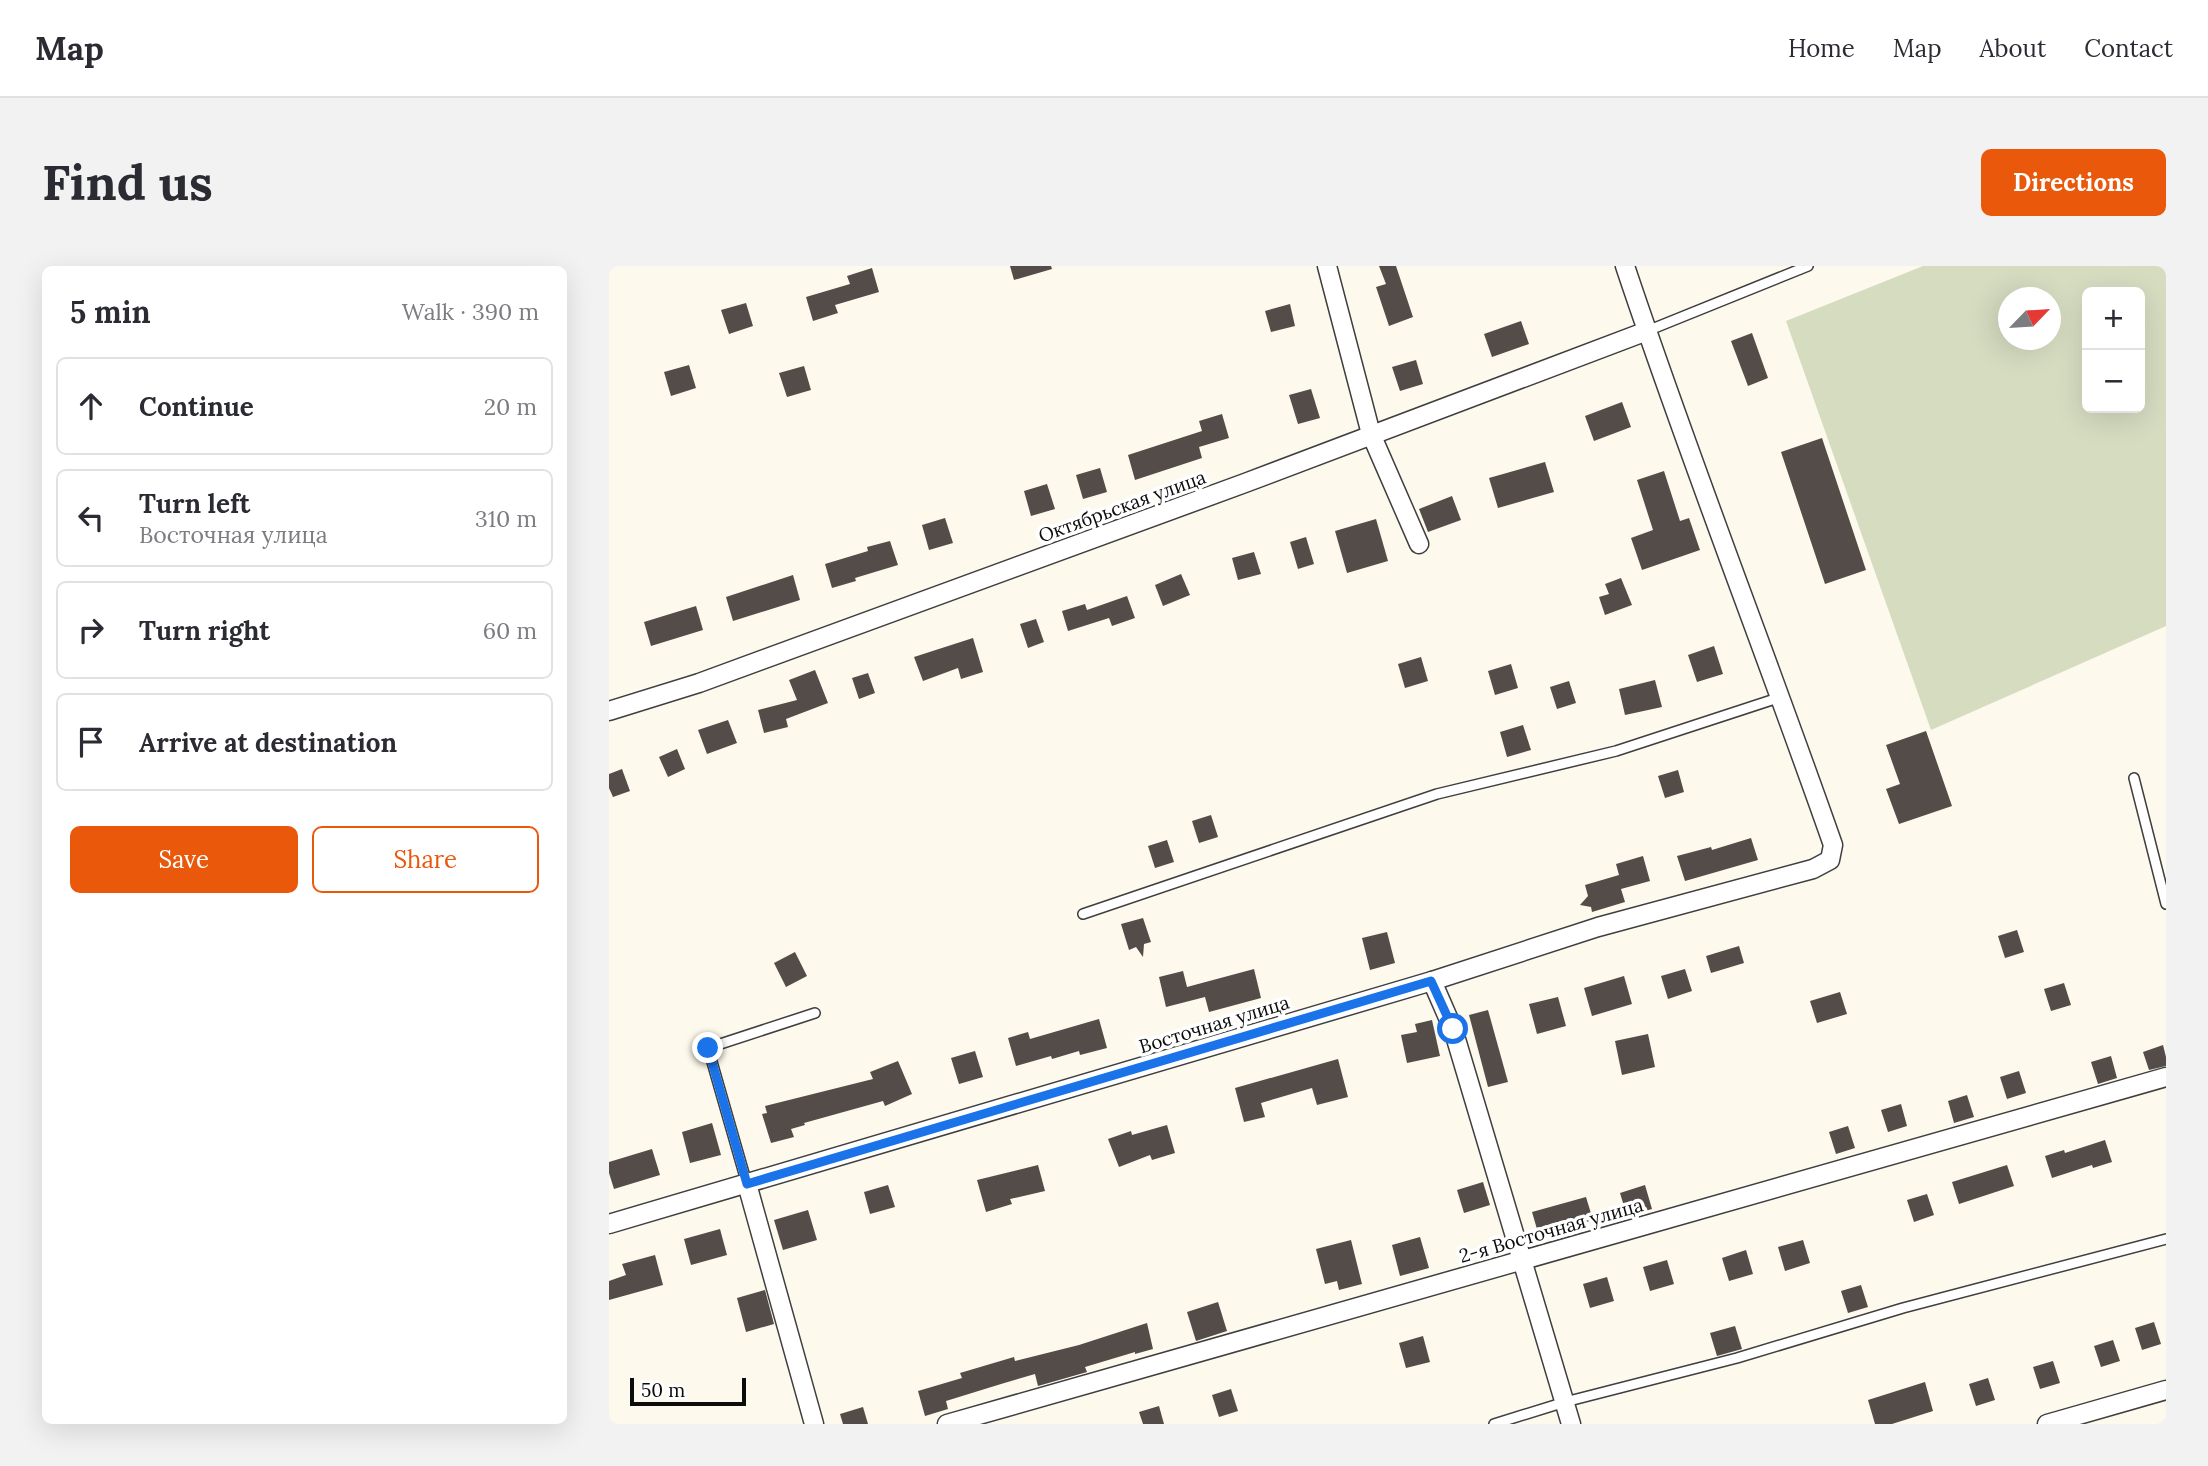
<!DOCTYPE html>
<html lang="en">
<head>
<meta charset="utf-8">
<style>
  body { margin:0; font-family:Lora,serif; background:#f2f2f3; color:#2b2b33 }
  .controls { position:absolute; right:21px; top:21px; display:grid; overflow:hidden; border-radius:10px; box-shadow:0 7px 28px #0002 }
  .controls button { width:63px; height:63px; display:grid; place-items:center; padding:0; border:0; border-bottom:2px solid #e1e1e2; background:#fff; color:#2b2b33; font:35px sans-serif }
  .compass { position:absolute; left:1389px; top:21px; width:63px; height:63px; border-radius:50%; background:#fff; box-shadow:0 7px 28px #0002; rotate:65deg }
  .scale { position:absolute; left:21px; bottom:18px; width:116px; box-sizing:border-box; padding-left:7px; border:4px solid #0c0c0c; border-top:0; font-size:19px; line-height:24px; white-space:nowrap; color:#0c0c0c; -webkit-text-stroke:5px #fff; paint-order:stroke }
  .stop { position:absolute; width:21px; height:21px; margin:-16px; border:5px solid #1a73e8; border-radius:50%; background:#fff }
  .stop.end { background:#1a73e8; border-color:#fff; box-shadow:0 2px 7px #0008 }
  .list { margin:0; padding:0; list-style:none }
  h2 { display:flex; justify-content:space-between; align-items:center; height:91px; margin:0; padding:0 28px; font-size:30px }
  h2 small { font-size:23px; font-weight:400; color:#7c7c81 }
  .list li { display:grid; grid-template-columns:46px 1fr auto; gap:21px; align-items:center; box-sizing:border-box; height:98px; margin:0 14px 14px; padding:0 14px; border:2px solid #e1e1e2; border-radius:10px }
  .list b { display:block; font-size:26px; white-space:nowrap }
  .list p { margin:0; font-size:23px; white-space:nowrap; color:#7c7c81 }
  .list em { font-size:23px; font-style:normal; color:#7c7c81 }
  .actions { display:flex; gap:14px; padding:21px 28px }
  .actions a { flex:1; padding:16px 0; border:2px solid #ea580c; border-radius:10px; text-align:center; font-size:24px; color:#ea580c }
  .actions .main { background:#ea580c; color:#fff }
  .icon { flex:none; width:38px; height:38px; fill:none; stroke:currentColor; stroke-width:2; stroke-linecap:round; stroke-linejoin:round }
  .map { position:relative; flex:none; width:1557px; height:1158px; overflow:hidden; border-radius:10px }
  header { display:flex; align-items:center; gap:42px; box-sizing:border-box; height:98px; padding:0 35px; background:#fff; border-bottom:2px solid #e1e1e2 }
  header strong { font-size:33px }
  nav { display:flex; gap:38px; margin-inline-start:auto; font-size:24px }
  .intro { display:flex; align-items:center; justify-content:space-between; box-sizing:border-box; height:168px; padding:0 42px }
  h1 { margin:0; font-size:49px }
  .button { padding:18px 32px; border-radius:10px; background:#ea580c; color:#fff; font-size:24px; font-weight:700 }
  main { display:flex; gap:42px; padding:0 42px }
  aside { flex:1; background:#fff; border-radius:10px; box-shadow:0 7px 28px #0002 }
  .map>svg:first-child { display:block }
  .cemetery { fill:#d5dcc0; fill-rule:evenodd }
  .building { fill:#534c49 }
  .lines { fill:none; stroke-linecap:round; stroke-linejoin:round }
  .lane-casing { stroke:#3f3f3f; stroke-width:12 }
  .street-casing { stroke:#3f3f3f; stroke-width:21 }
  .lane { stroke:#fff; stroke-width:9 }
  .street { stroke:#fff; stroke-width:18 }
  .route { stroke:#1a73e8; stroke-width:9 }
  .labels { text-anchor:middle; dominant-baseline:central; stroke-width:7; stroke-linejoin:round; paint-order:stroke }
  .street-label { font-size:19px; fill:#0c0c0c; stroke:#fff }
</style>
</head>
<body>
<header>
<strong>Map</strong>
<nav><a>Home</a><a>Map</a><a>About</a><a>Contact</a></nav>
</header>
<div class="intro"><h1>Find us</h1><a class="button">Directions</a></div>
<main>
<aside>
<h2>5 min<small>Walk · 390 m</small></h2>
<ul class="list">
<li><svg class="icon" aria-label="ahead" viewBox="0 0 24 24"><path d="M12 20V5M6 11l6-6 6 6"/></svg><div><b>Continue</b></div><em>20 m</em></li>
<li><svg class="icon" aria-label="left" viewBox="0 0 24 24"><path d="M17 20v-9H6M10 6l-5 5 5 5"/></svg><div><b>Turn left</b><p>Восточная улица</p></div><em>310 m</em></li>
<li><svg class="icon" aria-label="right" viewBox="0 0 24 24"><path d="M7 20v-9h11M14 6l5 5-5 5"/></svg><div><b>Turn right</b></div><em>60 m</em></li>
<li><svg class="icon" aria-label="arrive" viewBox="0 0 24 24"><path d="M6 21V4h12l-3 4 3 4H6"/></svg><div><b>Arrive at destination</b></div></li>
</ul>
<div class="actions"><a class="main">Save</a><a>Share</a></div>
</aside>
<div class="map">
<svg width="1557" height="1158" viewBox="0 0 1557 1158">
  <rect width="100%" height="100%" fill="#fdf9ec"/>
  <path class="cemetery" d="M1314,0h243v360l-235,104 -145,-409zM1478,26h53v116h-53zM1400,32h42v42h-42z"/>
  <g class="building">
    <polygon points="401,0 442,0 443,3 405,14"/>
    <polygon points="770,0 787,0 804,51 780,60 767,21 777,18"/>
    <polygon points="263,2 270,26 226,39 229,47 204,55 197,31 241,18 238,10"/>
    <polygon points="137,37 144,60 120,68 112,44"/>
    <polygon points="681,38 686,60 662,66 656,45"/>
    <polygon points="912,55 920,78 883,91 875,68"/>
    <polygon points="1143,67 1159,112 1139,120 1122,75"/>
    <polygon points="807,94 814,118 791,125 783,101"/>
    <polygon points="80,99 87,122 62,130 55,106"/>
    <polygon points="195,100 202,124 178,131 170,107"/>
    <polygon points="702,123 711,152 689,158 680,129"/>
    <polygon points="1013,136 1022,161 985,175 976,150"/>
    <polygon points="613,148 620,172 590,181 593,192 526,214 519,189 593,165 590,155"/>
    <polygon points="1213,172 1257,304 1216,318 1172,186"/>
    <polygon points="936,196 945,226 889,242 880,212"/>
    <polygon points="491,202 498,226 474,233 467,209"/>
    <polygon points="1055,205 1071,255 1080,252 1091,284 1033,304 1022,272 1044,264 1028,214"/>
    <polygon points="438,218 446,243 422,250 415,225"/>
    <polygon points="843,230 852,254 819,266 810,243"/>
    <polygon points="336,252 344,277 320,284 313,259"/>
    <polygon points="767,253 779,295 738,307 726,265"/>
    <polygon points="697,271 705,298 689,303 681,276"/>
    <polygon points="281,275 289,299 246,312 247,315 223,322 216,298 259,285 258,281"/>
    <polygon points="645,286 652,308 629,314 623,292"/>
    <polygon points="572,308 581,329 554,340 546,319"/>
    <polygon points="184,309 191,334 124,355 117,331"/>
    <polygon points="1012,312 1023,339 996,349 990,331 1000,328 996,318"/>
    <polygon points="518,330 526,352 503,360 500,352 459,365 453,345 476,338 478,344"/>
    <polygon points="87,340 94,364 42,380 35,356"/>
    <polygon points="427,353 435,376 419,382 411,358"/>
    <polygon points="364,372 374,406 352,413 349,402 314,415 305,391"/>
    <polygon points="1105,380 1114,408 1088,416 1079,389"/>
    <polygon points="812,391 819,415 796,422 789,398"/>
    <polygon points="902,398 909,422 886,429 879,405"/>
    <polygon points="206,404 219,437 177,453 179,461 155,467 149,444 188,434 180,414"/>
    <polygon points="259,407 266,427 250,433 243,412"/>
    <polygon points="1046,414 1053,441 1016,449 1010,423"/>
    <polygon points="960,415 967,437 948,443 941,421"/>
    <polygon points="119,454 128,477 98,488 89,464"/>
    <polygon points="914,459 922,484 898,491 891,466"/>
    <polygon points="1317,465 1343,540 1290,558 1277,523 1291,518 1277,479"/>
    <polygon points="68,483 76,503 59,511 50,491"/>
    <polygon points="13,503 21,525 4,531 0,522 0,508"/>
    <polygon points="1069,504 1075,526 1056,532 1049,510"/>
    <polygon points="602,549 609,571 590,577 583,555"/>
    <polygon points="1142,572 1149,594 1076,615 1068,590 1102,581 1103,584"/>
    <polygon points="558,574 565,596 546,602 539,580"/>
    <polygon points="1034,590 1041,615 1012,623 1016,636 983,646 982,641 971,639 979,630 976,619 1010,609 1007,598"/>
    <polygon points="534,652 542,676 535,678 534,691 527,681 520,684 512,658"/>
    <polygon points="1408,664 1415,686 1396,692 1389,670"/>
    <polygon points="778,666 786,697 761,704 753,672"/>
    <polygon points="1130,680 1135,697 1102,707 1097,690"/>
    <polygon points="186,686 198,710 177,721 165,697"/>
    <polygon points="645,703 652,732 600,746 596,731 557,741 550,711 574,705 578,721"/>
    <polygon points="1076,703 1083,725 1059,733 1052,710"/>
    <polygon points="1015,710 1023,738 983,750 975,722"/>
    <polygon points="1455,717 1462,739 1442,745 1435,723"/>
    <polygon points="1231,726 1238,748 1208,757 1201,735"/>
    <polygon points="949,731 957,760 928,768 920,738"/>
    <polygon points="879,744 899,816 879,821 860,749"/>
    <polygon points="490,753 498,782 471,789 470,785 443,793 442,790 407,800 399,772 419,766 421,773"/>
    <polygon points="823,754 831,790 798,797 792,769 808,766 806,758"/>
    <polygon points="1039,768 1046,801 1013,809 1006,775"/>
    <polygon points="1554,779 1557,791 1557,800 1540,804 1534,786"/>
    <polygon points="366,785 374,811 350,818 342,792"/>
    <polygon points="1502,790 1508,812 1489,818 1482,796"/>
    <polygon points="729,793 739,831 708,839 703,822 652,837 656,851 635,856 626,822"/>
    <polygon points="289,795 303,828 276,840 274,835 195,857 196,859 182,863 185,871 162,877 153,848 158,847 156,840 264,813 261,806"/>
    <polygon points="1410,805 1417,827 1398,833 1391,811"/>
    <polygon points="1358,829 1365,851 1345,857 1339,835"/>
    <polygon points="1292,838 1298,860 1279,866 1272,844"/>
    <polygon points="103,857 112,889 81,897 73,866"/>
    <polygon points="558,859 566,887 543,894 541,889 510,901 499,873 522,865 523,869"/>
    <polygon points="1239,860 1246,882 1227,888 1220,866"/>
    <polygon points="1496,874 1503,896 1484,902 1483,899 1443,912 1436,890 1455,884 1456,887"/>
    <polygon points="43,883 51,909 5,923 0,907 0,896"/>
    <polygon points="429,899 436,925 401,933 403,938 377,946 368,914"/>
    <polygon points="1398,899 1405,920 1350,938 1343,916"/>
    <polygon points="874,916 881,939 855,947 848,924"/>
    <polygon points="279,919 286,941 261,948 255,926"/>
    <polygon points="1036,919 1043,943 1018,950 1011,927"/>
    <polygon points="1318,928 1325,949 1305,956 1298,934"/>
    <polygon points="977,931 984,954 930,970 923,946"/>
    <polygon points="199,944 208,974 174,984 165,954"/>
    <polygon points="111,963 118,989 82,999 75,973"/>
    <polygon points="811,971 820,1002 791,1010 783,979"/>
    <polygon points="742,974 753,1018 730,1024 728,1015 716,1018 707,983"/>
    <polygon points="1194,974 1201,997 1176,1005 1169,981"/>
    <polygon points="1137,984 1144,1008 1120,1015 1113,992"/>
    <polygon points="46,989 54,1019 0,1034 0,1015 17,1009 13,998"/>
    <polygon points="1058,994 1065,1018 1041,1025 1034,1001"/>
    <polygon points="998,1011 1005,1035 981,1042 974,1018"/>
    <polygon points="1252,1019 1259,1041 1239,1047 1232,1025"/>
    <polygon points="156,1024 165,1058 137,1066 128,1032"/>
    <polygon points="609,1036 618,1065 587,1075 578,1046"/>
    <polygon points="1545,1056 1552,1078 1533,1084 1526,1062"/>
    <polygon points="538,1057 544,1083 526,1088 526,1086 476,1101 478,1106 429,1120 426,1108 392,1118 337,1135 339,1143 316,1150 309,1125 353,1112 351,1107 405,1091 406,1095 470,1079"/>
    <polygon points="1126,1060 1133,1083 1108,1090 1101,1067"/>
    <polygon points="814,1070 821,1096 797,1102 790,1077"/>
    <polygon points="1504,1074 1511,1095 1492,1101 1485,1080"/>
    <polygon points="1444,1095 1451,1117 1431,1123 1424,1101"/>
    <polygon points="1379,1112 1386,1134 1367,1140 1360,1118"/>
    <polygon points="1316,1116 1324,1145 1283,1158 1266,1158 1259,1134"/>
    <polygon points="622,1123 629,1145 610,1151 603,1129"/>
    <polygon points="550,1140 555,1158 534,1158 530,1146"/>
    <polygon points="254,1141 259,1158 234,1158 231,1148"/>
  </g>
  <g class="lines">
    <defs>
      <g id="lane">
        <polyline points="1038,65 1199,0"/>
        <polyline points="1525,512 1557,638"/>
        <polyline points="474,648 828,528 1007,485 1172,431"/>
        <polyline points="138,918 99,782 206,747"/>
        <polyline points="885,1158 956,1136 1128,1092 1294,1042 1557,973"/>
      </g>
      <g id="street">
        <polyline points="718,0 762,168 810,278"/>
        <polyline points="0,445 90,417 636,217 1038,65"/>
        <polyline points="823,715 844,763 962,1158"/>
        <polyline points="138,918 205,1158"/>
        <path d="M0,958l823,-243 166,-54 215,-58 17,-9 3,-15c-68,-194 -143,-384 -208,-579"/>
        <polyline points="338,1158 1557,811"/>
        <polyline points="1438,1158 1557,1124"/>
      </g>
    </defs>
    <use href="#lane" class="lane-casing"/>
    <use href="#street" class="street-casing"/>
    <use href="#lane" class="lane"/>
    <use href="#street" class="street"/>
  </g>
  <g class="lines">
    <polyline class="route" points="99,782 138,918 822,715 844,763"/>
  </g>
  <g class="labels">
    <g class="street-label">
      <text transform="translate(513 240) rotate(-20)">Октябрьская улица</text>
      <text transform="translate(605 758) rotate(-17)">Восточная улица</text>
      <text transform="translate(942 964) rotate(-16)">2-я Восточная улица</text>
    </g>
  </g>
</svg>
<div class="controls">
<button>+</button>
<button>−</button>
</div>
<svg class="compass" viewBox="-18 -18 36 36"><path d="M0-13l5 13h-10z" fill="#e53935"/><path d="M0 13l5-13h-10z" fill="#7c7c81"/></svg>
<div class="scale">50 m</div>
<div class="stop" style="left:844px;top:763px"></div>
<div class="stop end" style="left:99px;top:782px"></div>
</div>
</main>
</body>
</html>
